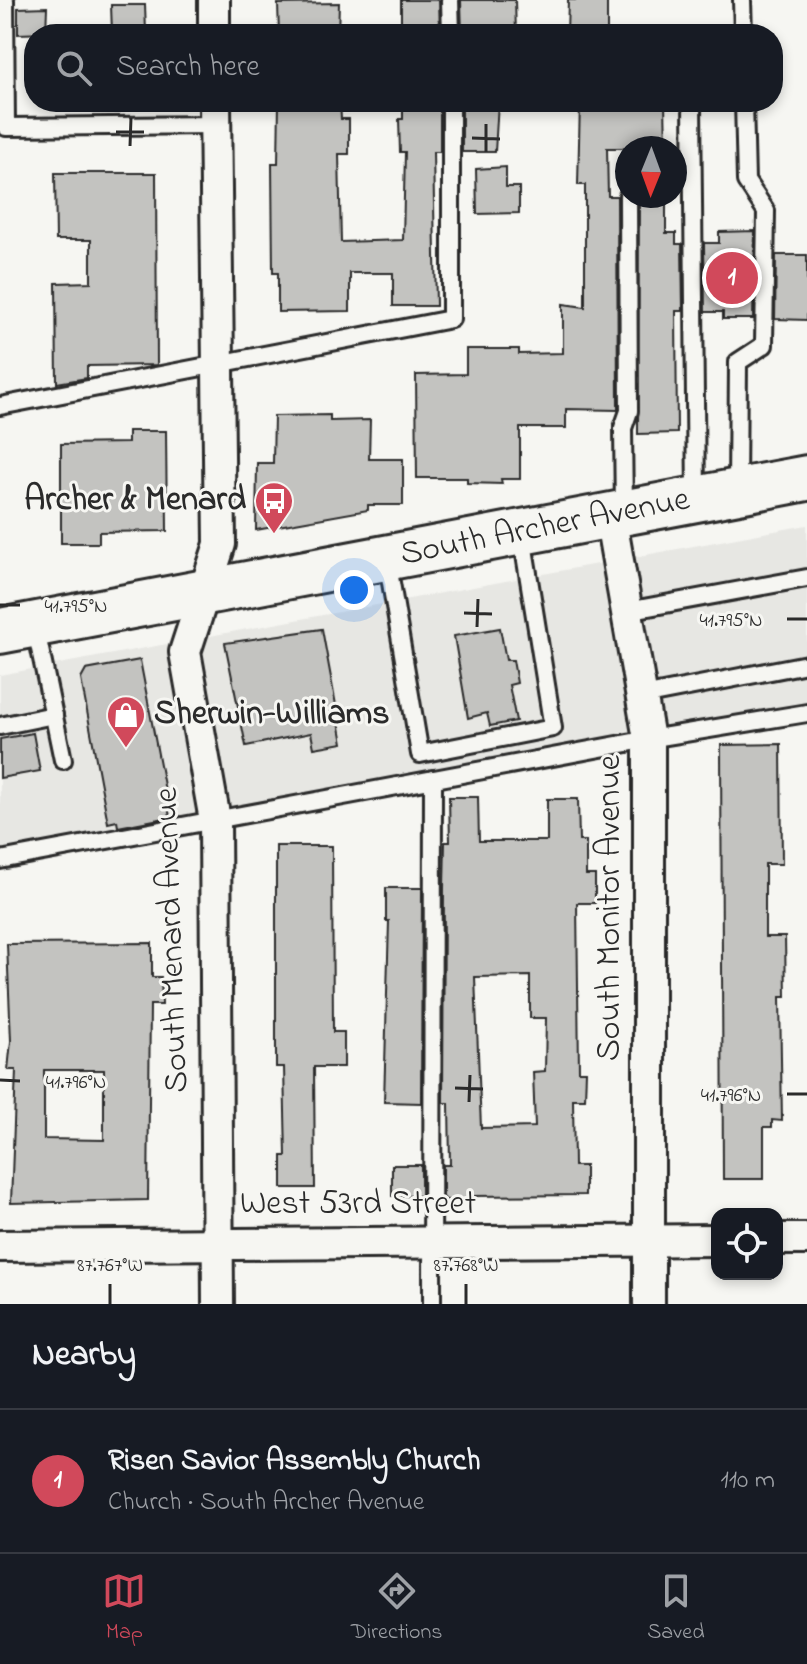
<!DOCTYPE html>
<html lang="en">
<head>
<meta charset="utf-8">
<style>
  body { margin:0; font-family:"Indie Flower",sans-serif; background:#242831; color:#f1f3f6 }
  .controls { position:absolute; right:24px; bottom:24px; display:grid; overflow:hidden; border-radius:16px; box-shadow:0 4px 12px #0003 }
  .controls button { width:72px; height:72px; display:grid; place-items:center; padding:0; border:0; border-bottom:2px solid #363941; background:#171b24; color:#f1f3f6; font:40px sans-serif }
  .compass { position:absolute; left:615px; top:136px; width:72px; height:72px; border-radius:50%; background:#171b24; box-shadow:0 4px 12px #0003; rotate:181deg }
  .you { position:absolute; left:354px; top:590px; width:28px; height:28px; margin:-20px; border:6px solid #fff; border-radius:50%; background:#1a73e8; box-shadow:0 0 0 12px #1a73e833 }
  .badge { display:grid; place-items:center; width:52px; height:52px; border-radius:50%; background:#d1495b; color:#fff; font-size:26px; font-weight:700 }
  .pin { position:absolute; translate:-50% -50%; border:4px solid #fff; box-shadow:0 2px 8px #0006 }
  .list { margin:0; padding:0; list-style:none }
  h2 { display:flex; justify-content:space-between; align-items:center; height:104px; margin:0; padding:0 32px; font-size:34px }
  h2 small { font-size:26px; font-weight:400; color:#9ea1a6 }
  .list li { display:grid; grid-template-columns:52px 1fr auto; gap:24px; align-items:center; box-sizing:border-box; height:144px; padding:0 32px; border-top:2px solid #363941 }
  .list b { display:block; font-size:30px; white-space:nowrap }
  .list p { margin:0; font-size:26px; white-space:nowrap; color:#9ea1a6 }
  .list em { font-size:26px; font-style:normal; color:#9ea1a6 }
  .icon { flex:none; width:44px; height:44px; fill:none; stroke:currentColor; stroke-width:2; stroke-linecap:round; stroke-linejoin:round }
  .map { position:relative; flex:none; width:807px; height:1304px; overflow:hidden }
  .search { position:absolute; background:#171b24; box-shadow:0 4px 12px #0003; left:24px; right:24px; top:24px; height:88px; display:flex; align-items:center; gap:20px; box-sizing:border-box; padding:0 28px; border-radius:32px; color:#9ea1a6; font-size:30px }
  .sheet { height:248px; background:#171b24 }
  nav { display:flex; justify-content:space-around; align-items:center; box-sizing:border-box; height:112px; border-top:2px solid #363941; background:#171b24; font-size:22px; color:#9ea1a6 }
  nav a { display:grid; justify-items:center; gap:4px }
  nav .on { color:#d1495b }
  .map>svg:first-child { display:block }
  .built { fill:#e7e7e3 }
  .building { fill:#c3c3c0; stroke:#2b2b2b; stroke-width:2; fill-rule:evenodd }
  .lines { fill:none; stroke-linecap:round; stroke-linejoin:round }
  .service-casing { stroke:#2b2b2b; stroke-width:22 }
  .minor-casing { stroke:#2b2b2b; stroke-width:36 }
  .secondary-casing { stroke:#2b2b2b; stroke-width:50 }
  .service { stroke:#f6f6f2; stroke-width:16 }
  .minor { stroke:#f6f6f2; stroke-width:30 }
  .secondary { stroke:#f6f6f2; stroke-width:44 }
  .ticks { fill:none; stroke:#2b2b2b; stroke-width:3 }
  .labels { text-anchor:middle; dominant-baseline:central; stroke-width:6; stroke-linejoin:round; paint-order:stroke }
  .poi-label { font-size:34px; font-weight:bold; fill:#2b2b2b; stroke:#f6f6f2; text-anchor:end }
  .street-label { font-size:34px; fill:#2b2b2b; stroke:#f6f6f2 }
  .ticks-label { font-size:20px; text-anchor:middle; fill:#2b2b2b; stroke:#f6f6f2; stroke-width:6; stroke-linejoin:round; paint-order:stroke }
</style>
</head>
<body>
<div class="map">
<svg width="807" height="1304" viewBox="0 0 807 1304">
  <rect width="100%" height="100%" fill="#f6f6f2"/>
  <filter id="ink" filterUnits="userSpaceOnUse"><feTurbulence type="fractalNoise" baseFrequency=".0125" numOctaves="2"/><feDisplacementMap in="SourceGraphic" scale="16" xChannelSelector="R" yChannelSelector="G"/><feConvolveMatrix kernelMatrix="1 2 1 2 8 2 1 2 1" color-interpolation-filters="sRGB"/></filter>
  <g filter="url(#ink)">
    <polygon class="built" points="807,525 807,709 0,857 0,675"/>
    <g class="building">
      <polygon points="401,0 439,0 440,34 401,34"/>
      <polygon points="461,0 515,0 516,34 462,34"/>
      <polygon points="568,0 607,0 607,34 567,34"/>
      <polygon points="339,3 338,34 279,34 278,4"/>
      <polygon points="111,5 145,5 146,32 112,32"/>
      <polygon points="47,7 46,33 18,34 18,8"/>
      <polygon points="279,102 340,102 341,119 349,119 349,154 339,154 341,242 403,240 405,152 400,152 399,119 403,119 403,102 440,102 440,152 433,152 436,306 393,306 393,273 350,273 350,311 278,312 278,273 273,273 272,163 278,163"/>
      <polygon points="462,102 498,102 495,152 462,152"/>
      <polygon points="580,102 665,102 666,148 607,148 608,196 617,196 618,410 566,409 566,428 520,428 520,479 501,479 502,484 467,483 467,478 417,478 416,375 466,374 466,349 519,349 519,354 563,353 563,304 585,307 585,185 578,185"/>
      <polygon points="506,167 506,187 519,187 519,213 477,214 476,169"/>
      <polygon points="55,173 156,173 157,365 87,366 87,378 57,383 56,283 91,282 91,240 56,240"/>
      <polygon points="639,196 666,196 666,233 676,233 676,244 682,244 683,311 676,311 677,433 638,434"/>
      <polygon points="755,231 753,319 723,319 723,312 705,312 704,243 719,243 719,232"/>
      <polygon points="776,255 807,255 807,320 775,319"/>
      <polygon points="330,415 330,421 370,420 369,459 403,459 403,505 368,505 368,510 256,530 257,463 273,463 274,416"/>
      <polygon points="128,431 166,431 167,531 99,532 99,543 61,543 61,444 128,443"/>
      <polygon points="500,628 506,660 513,660 517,683 509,685 516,721 490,726 487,713 468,718 454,636"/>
      <polygon points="322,629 343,743 314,748 311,733 246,746 225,643"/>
      <polygon points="140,660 170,817 118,827 117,821 108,823 81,679 86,670"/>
      <polygon points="33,733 40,771 0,778 0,739"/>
      <polygon points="781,744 782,864 765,864 765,937 785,937 786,997 780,997 782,1121 772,1120 772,1127 764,1127 764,1179 723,1179 721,745"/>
      <path d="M449,797h29l1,44h68v-42h31l1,42h7v34h9v28h-18l2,168h7l-1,28h-12l1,67h11v29l-111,1v4h-28l-3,-3v-32h7l-1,-62h-6l1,-215 1,-46h5zM530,976v42h16l-1,53 -12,1 2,55 -54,1 -6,-151z"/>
      <polygon points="276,846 332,846 333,1032 344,1032 344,1067 314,1067 315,1188 282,1188 282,1156 286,1156 284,1067 276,1067"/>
      <polygon points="386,888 422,888 421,1103 384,1102 389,921 386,921"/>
      <path d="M152,943v34h9l1,28h-12l-2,195 -137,3 5,-133h-8l3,-29 -4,-97zM44,1070h60v70l-60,-1z"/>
      <rect x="392" y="1165" width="29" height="31"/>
    </g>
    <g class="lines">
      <defs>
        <g id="service">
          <polyline points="5,0 6,127 215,125"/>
          <polyline points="450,0 451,34"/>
          <polyline points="742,0 743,34"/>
          <polyline points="692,102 696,498"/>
          <polyline points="0,406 451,319 451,102"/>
          <polyline points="737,490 738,362 764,345 766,211 746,181 744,102"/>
          <polyline points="624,511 623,428 629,411 628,196"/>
          <polyline points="387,559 420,754 553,728 522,536"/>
          <polyline points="627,611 807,578"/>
          <polyline points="35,625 63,760"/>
          <polyline points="642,696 807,664"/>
          <polyline points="0,726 54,715"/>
          <polyline points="0,860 649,739 807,713"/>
          <polyline points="432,1304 433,779"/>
        </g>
        <g id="minor">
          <polyline points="214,0 214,34"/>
          <polyline points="215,102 220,544 185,652 215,820 218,1304"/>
          <polyline points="610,515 649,739 649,1304"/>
          <polyline points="777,1239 807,1239"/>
          <polyline points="0,1246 717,1240"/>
        </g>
        <polyline id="secondary" points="0,631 807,478"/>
      </defs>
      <use href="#service" class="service-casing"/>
      <use href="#minor" class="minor-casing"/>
      <use href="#secondary" class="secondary-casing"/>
      <use href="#service" class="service"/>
      <use href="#minor" class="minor"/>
      <use href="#secondary" class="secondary"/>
    </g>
  </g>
  <path class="ticks" d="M116,132h28M472,138l28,1M130,146l1,-28M486,152v-28M0,605h20M464,613l28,1M787,619h20M477,627l1,-28M0,1080l20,1M455,1088l28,1M787,1094h20M469,1102l1,-27M110,1304v-20M466,1304v-20"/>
  <defs>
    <symbol id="bus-pin" viewBox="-11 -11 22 30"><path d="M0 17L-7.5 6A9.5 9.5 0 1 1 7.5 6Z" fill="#d1495b" stroke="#f6f6f2"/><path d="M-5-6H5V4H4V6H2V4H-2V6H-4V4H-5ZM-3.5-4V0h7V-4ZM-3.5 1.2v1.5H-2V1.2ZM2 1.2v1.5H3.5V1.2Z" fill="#fff"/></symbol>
    <symbol id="shop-pin" viewBox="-11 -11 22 30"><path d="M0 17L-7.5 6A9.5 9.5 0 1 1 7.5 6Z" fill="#d1495b" stroke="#f6f6f2"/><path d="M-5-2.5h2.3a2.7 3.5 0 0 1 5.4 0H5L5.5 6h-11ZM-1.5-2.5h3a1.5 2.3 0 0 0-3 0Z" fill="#fff"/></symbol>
  </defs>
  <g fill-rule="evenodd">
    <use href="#bus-pin" x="252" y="479" width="44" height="60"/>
    <use href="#shop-pin" x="104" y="693" width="44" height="60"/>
  </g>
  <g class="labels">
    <g class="poi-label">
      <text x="246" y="501">Archer &amp; Menard</text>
      <text x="154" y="715" text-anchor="start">Sherwin-Williams</text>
    </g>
    <g class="street-label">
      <text transform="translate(545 528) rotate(-11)">South Archer Avenue</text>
      <text transform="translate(611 908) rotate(-90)">South Monitor Avenue</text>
      <text transform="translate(173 940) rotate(-92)">South Menard Avenue</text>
      <text x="358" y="1205">West 53rd Street</text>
    </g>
  </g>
  <g class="ticks-label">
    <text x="76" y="612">41.795°N</text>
    <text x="731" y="626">41.795°N</text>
    <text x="76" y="1088">41.796°N</text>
    <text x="731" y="1101">41.796°N</text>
    <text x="110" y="1271">87.767°W</text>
    <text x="466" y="1271">87.768°W</text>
  </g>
</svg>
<div class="controls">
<button><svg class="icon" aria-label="locate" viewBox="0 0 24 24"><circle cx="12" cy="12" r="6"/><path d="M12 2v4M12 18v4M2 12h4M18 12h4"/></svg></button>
</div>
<svg class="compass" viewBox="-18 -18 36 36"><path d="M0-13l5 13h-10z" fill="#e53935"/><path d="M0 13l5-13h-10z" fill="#9ea1a6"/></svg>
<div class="you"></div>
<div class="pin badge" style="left:732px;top:278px">1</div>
<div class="search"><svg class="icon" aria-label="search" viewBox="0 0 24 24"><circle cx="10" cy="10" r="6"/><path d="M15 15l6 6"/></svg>Search here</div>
</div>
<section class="sheet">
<h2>Nearby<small></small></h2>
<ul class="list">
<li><span class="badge">1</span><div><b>Risen Savior Assembly Church</b><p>Church · South Archer Avenue</p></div><em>110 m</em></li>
</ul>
</section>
<nav>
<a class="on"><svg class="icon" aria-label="map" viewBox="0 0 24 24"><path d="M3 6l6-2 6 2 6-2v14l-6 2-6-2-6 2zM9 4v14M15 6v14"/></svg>Map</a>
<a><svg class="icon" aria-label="directions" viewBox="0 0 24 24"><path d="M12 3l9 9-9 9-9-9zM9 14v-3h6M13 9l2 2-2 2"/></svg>Directions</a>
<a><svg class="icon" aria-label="saved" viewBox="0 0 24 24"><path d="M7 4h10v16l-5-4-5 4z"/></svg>Saved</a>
</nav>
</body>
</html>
